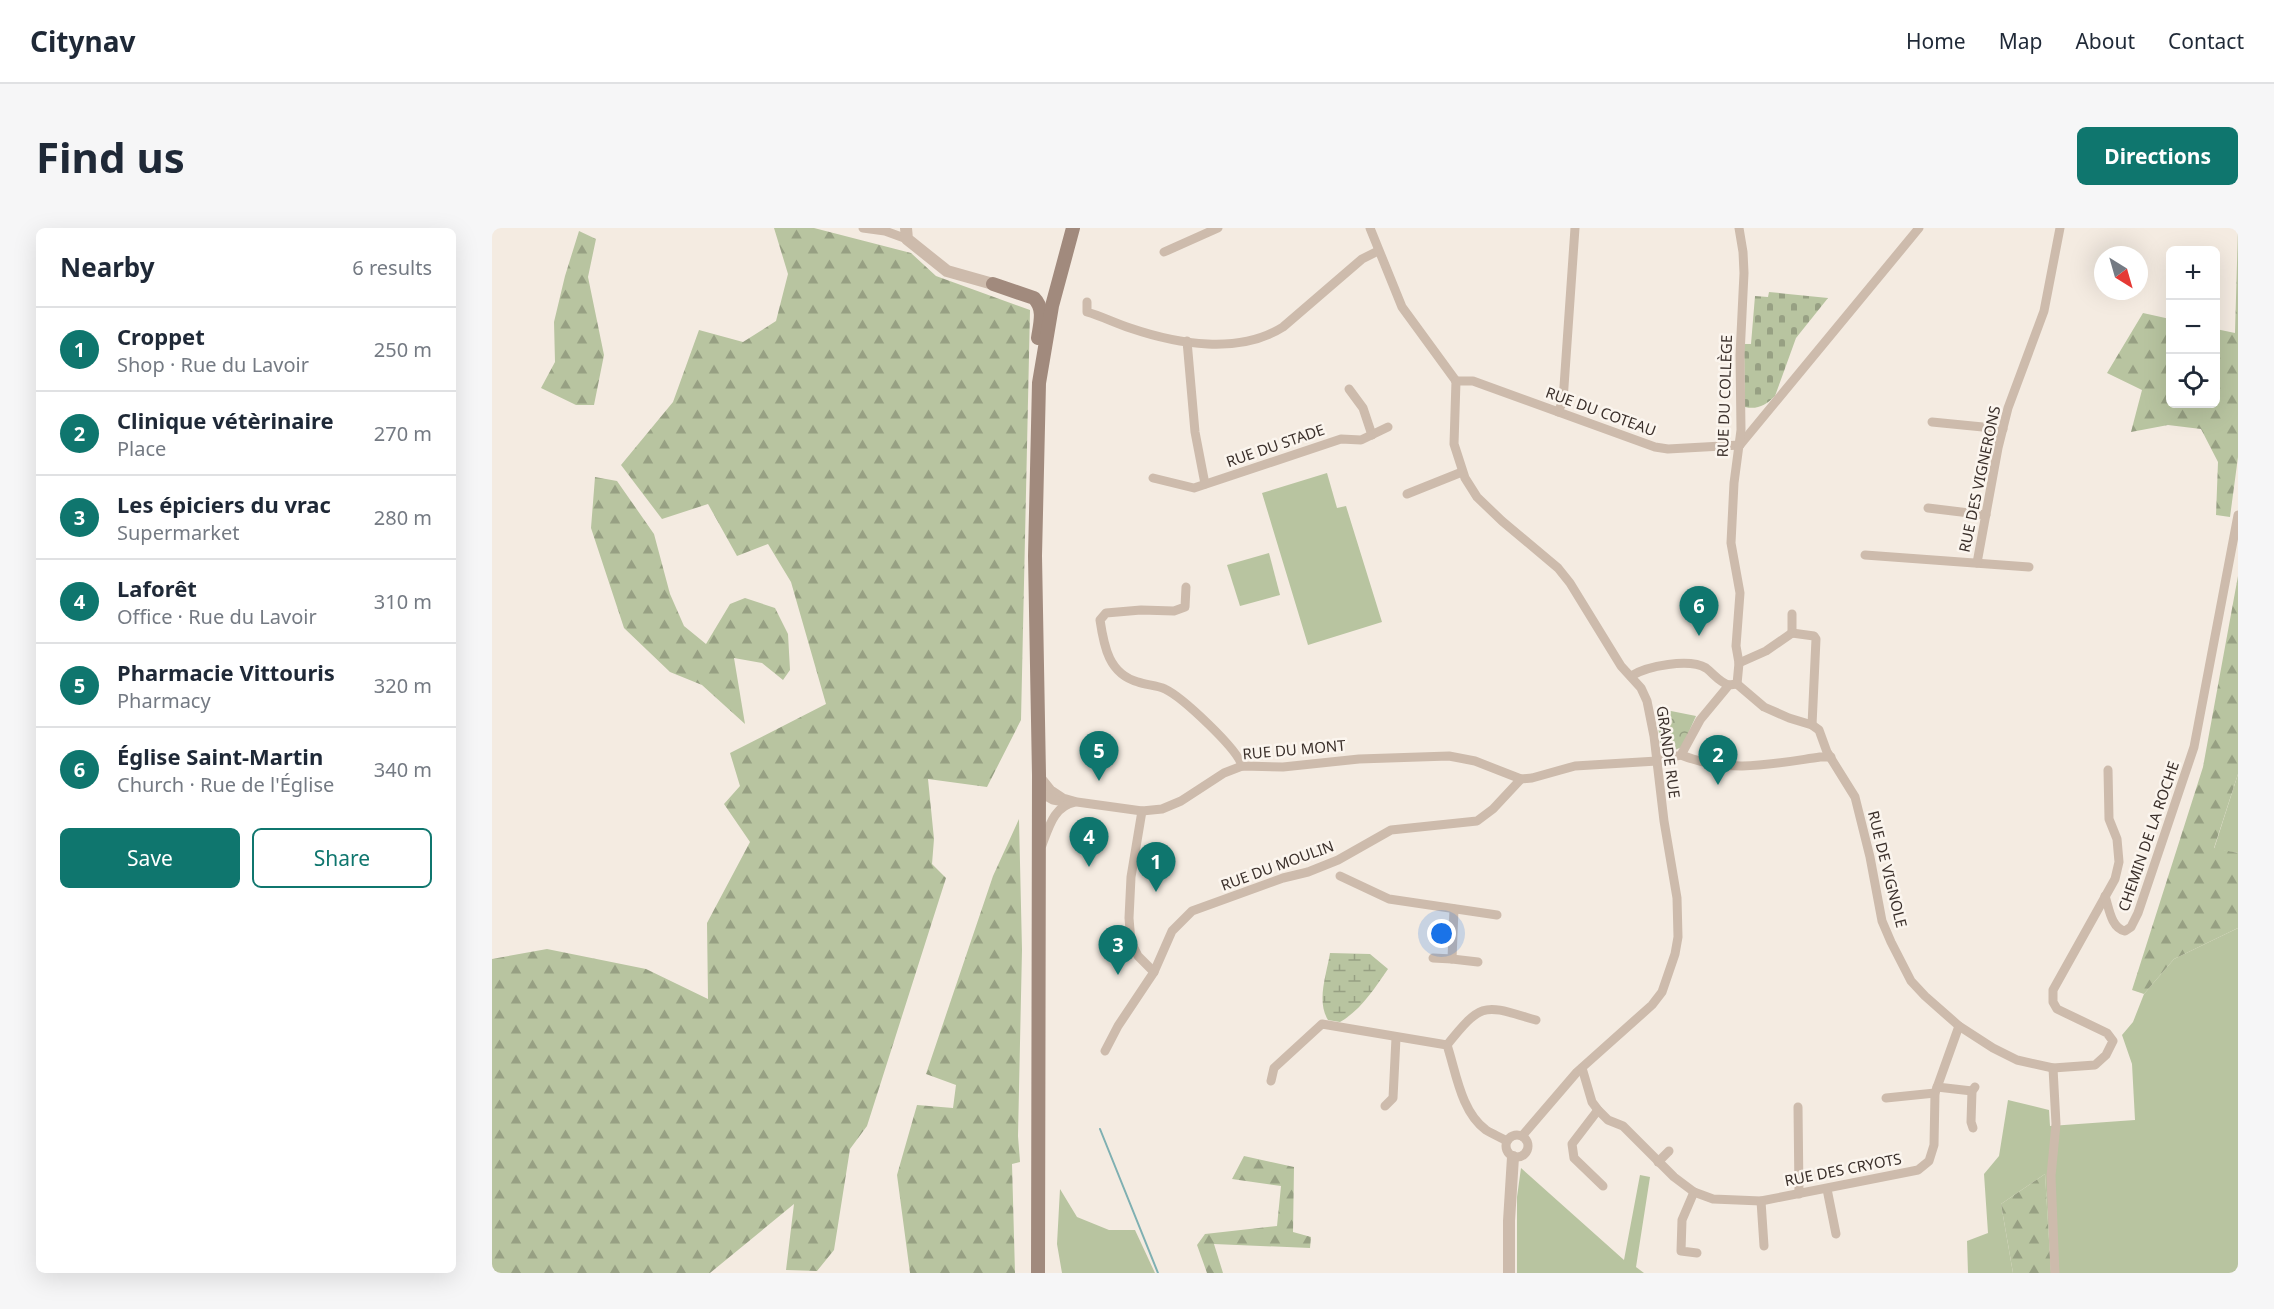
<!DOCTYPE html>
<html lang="en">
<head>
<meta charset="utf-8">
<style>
  body { margin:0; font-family:"Noto Sans",sans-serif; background:#f6f6f7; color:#1f2937 }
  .controls { position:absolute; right:18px; top:18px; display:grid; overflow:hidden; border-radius:9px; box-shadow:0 6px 24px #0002 }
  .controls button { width:54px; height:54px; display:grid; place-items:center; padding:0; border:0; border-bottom:2px solid #e0e1e3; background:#fff; color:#1f2937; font:30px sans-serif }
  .compass { position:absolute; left:1602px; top:18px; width:54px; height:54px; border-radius:50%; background:#fff; box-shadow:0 6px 24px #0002; rotate:143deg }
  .you { position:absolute; left:950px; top:706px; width:21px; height:21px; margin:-15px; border:4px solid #fff; border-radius:50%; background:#1a73e8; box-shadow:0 0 0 9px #1a73e833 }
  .badge { display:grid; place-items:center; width:39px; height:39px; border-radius:50%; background:#0f766e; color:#fff; font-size:20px; font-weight:700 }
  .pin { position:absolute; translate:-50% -50px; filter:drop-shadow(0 2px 3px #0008) }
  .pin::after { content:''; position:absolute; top:32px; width:21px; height:18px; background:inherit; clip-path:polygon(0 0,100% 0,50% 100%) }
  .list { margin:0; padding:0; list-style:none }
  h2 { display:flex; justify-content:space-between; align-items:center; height:78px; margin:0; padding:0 24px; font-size:26px }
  h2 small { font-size:20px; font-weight:400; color:#747a83 }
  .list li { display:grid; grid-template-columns:39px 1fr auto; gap:18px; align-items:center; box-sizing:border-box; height:84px; padding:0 24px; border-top:2px solid #e0e1e3 }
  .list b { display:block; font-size:22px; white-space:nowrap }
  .list p { margin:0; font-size:20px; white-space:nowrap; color:#747a83 }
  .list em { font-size:20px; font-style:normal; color:#747a83 }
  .actions { display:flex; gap:12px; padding:18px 24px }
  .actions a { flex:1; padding:14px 0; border:2px solid #0f766e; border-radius:9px; text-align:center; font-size:21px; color:#0f766e }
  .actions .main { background:#0f766e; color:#fff }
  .icon { flex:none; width:33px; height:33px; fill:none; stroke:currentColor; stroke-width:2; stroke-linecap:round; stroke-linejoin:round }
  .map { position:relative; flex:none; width:1746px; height:1045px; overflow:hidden; border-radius:9px }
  header { display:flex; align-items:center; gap:36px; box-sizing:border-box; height:84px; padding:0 30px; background:#fff; border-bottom:2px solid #e0e1e3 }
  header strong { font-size:28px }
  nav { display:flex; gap:33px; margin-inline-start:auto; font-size:21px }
  .intro { display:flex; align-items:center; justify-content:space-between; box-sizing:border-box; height:144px; padding:0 36px }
  h1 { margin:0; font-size:42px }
  .button { padding:15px 27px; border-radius:9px; background:#0f766e; color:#fff; font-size:21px; font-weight:700 }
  main { display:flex; gap:36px; padding:0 36px }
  aside { flex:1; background:#fff; border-radius:9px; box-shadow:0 6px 24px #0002 }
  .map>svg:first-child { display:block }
  .grass { fill:#b8c4a0 }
  .forest { fill:url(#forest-firs) }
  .wetland { fill:url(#wetland-marsh) }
  .cemetery { fill:url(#cemetery-stones) }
  .park { fill:url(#park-crowns) }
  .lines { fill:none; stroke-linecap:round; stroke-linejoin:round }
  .stream { stroke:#7fb0b2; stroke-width:2 }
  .minor { stroke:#cdbbac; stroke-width:9 }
  .tertiary { stroke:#cdbbac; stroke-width:12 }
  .secondary { stroke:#a18a7d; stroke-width:14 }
  .labels { text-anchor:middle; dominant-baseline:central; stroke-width:5; stroke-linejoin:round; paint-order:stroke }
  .street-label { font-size:15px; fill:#3b302b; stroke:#fbf5ee }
</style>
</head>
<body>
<header>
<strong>Citynav</strong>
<nav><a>Home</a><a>Map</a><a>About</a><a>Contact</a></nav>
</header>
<div class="intro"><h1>Find us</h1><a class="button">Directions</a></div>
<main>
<aside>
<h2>Nearby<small>6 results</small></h2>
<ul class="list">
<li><span class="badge">1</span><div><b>Croppet</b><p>Shop · Rue du Lavoir</p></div><em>250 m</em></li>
<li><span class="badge">2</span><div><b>Clinique vétèrinaire</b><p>Place</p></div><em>270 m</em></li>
<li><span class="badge">3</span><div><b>Les épiciers du vrac</b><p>Supermarket</p></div><em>280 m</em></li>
<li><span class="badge">4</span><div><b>Laforêt</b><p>Office · Rue du Lavoir</p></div><em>310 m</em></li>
<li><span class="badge">5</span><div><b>Pharmacie Vittouris</b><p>Pharmacy</p></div><em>320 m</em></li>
<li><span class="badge">6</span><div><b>Église Saint-Martin</b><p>Church · Rue de l'Église</p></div><em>340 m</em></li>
</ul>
<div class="actions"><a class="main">Save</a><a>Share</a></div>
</aside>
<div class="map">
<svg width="1746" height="1045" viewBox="0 0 1746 1045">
  <defs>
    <pattern id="forest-firs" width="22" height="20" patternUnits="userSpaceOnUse" patternTransform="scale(1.5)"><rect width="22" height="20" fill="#b8c4a0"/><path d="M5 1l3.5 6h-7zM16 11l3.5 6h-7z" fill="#97a083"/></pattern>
    <pattern id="wetland-marsh" width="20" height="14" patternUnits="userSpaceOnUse" patternTransform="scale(1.5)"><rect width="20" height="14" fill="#b8c4a0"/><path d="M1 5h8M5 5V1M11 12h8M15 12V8" fill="none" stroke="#97a083"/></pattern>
    <pattern id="cemetery-stones" width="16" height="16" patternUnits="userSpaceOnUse" patternTransform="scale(1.5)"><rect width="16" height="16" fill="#b8c4a0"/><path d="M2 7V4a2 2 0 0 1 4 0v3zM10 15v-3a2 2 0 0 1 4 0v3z" fill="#97a083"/></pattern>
    <pattern id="park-crowns" width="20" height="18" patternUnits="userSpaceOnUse" patternTransform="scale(1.5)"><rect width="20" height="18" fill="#b8c4a0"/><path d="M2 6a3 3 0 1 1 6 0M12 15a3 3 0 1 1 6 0" fill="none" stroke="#97a083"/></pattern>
  </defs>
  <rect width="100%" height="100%" fill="#f4ebe1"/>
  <g class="grass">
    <polygon points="835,245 845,280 854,278 890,394 816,417 770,265"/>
    <polygon points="777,325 788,367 748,378 735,337"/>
    <polygon points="1746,546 1746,625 1722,621"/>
    <polygon points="1746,700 1746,1045 1559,1045 1553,946 1509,976 1521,1045 1476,1045 1475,1013 1496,1005 1492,946 1507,928 1516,872 1557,882 1558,898 1643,892 1640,836 1630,807 1641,794 1652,766 1682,731"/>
    <polygon points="1029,940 1132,1032 1148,947 1158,949 1144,1039 1152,1045 1025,1045 1025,969"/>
    <polygon points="568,961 585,989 617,1002 643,1002 663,1045 570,1045 565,1016"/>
  </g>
  <g class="forest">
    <polygon points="282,0 322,0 419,25 444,48 538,82 529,492 495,559 436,551 442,611 440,636 454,650 375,898 358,921 342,1022 325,1043 294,1042 302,976 218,1045 0,1045 0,731 55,721 154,741 216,771 215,695 258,614 232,576 248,558 238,525 334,476 299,354 276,316 245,328 216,276 170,291 129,237 181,174 207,102 251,114 284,93 296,46"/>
    <polygon points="1746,0 1746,229 1738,289 1724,287 1726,234 1709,201 1676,197 1639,204 1650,162 1615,145 1651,85 1678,91 1678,176 1724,176 1724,101 1743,105"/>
    <polygon points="87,3 104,11 96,49 112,127 102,177 84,177 49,160 63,134 62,94 73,48"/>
    <polygon points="103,249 125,253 162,306 178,366 192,398 214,416 238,376 253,370 283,380 296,406 298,442 291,452 270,435 242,430 253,496 210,457 178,444 132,400 99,300"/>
    <polygon points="1746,348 1746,546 1722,620 1746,625 1746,700 1682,731 1652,766 1640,762 1711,539"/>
    <polygon points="527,591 530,722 526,908 528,934 520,936 523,1045 418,1045 405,947 425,877 461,880 464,857 434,846 501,648"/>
    <polygon points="752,928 802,939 801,1004 819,1009 818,1020 722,1016 731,1045 715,1045 705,1017 713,1006 785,998 789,958 740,951"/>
    <polygon points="1553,946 1559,1045 1521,1045 1509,976"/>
  </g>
  <path class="wetland" d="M838,725l40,1 18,15c-14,20 -27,41 -48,53l-12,-2c-12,-19 -1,-47 2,-67z"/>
  <path class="cemetery" d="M1277,64l59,6 -32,40 -21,58c-9,9 -18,14 -30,11l-1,-63h7l4,-48 13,1z"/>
  <polygon class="park" points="1164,480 1204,488 1190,519 1178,524 1169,523"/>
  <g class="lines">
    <polyline class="stream" points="608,901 666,1045"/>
    <g class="minor">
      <polyline points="371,0 393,3 415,11"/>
      <polyline points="878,0 910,79 964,153"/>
      <polyline points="672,24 726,0"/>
      <path d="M595,74v10c14,4 28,11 43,16 47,16 109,27 153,-1l79,-68 16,-8"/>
      <polyline points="695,113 703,204 713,256"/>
      <polyline points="964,153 962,216 973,250 985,269 1010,293 1066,340 1078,355 1129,438 1149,460 1155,473 1162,508 1172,593 1185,670 1186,709 1183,726 1170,764 1160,777 1085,844 1030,908"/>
      <polyline points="964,153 981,153 1163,219 1176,221 1248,217"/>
      <polyline points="857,161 871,180 880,207"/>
      <polyline points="1066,184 1071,173 1083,0"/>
      <polyline points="1440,194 1511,201"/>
      <polyline points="1248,217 1427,0"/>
      <polyline points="661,250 702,260 849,211 869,212 896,199"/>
      <polyline points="915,266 970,244"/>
      <polyline points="1436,280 1494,287"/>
      <polyline points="1373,327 1537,339"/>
      <polyline points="1485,335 1506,220 1516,180 1552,83 1568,0"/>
      <path d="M694,359l-1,20 -11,4 -33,-1 -35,3 -6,7c4,27 9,54 38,62 8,3 19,3 27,7 17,8 73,60 77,77"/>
      <polyline points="1300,405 1322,408 1324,411 1320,497"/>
      <polyline points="1300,405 1300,386"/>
      <polyline points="1247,435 1274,423 1300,405"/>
      <path d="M1139,448c16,-10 58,-18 75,-8 8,6 13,14 23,17"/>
      <polyline points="1245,456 1272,479 1297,490 1320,497 1327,502 1335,524 1363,569 1378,629 1390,693 1399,714 1419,753 1433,768 1467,798 1501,820 1525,832 1561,840 1603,837 1614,827 1621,813 1615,805 1565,781 1561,774 1561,762 1623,651 1627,634 1625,611 1617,591 1616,542"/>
      <path d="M1189,527c47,19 91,9 139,2h11"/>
      <polyline points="547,547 559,562 571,570 585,574 650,583 670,581 689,573 732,545 750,538 791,539 867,531 957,528 983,533 1029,551 1040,550 1083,538 1165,533 1189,527 1208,492 1237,457 1245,456 1247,435 1244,418 1248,365 1239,315 1242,255 1249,202 1248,127 1252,45 1251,24 1247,0"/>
      <polyline points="547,564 561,572 572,574"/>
      <polyline points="650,583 639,649 637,690 639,714 646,728 662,744"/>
      <path d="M550,617c7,-18 12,-39 33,-43"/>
      <polyline points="848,648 897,671 1005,687"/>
      <path d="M1613,668c4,12 6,32 20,35l6,-4 7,-14 56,-166 44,-232"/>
      <polyline points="962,681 960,731 986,734"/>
      <polyline points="941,730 960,731"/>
      <path d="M955,817c36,-45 37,-40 89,-25"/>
      <polyline points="613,823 626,798 662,744 680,703 700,683 791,650 816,644 846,632 899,602 985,593 1001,581 1029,551"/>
      <polyline points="1090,840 1100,874 1106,882 1116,892 1131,898 1182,949 1202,964 1221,971 1269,973 1426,942 1437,933 1442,917 1443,865 1467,798"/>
      <polyline points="1561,840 1564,896 1559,948 1563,1045"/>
      <path d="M779,853l3,-13 48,-44 125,21c9,27 14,67 39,85 6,4 14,7 21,11"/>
      <polyline points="1445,859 1480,863"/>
      <polyline points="1394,870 1443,865"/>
      <polyline points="893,878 901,870 904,810"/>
      <polyline points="1306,879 1307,966"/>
      <polyline points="1106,882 1080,916 1082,930 1111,958"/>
      <polyline points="1481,900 1479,894 1480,863 1483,859"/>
      <circle cx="1025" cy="918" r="11"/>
      <polyline points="1166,934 1177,923"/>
      <polyline points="1335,961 1344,1006"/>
      <polyline points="1202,964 1190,992 1189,1023 1205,1025"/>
      <polyline points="1269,973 1272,1018"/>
    </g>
    <g class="tertiary">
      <polyline points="414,0 415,11 455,43 501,56"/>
      <polyline points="1017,1045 1017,993 1021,929"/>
    </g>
    <g class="secondary">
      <path d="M501,56l41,14c11,11 6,26 4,40"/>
      <polyline points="546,1045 547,547 543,328 547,155 560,78 581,0"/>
    </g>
  </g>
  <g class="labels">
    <g class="street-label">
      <text transform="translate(1232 168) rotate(-88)">RUE DU COLLÈGE</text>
      <text transform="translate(1109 183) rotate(20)">RUE DU COTEAU</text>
      <text transform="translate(783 217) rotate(-19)">RUE DU STADE</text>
      <text transform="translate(1487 251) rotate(-78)">RUE DES VIGNERONS</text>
      <text transform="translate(802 521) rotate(-5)">RUE DU MONT</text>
      <text transform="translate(1177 524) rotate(82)">GRANDE RUE</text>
      <text transform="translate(1656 608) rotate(-71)">CHEMIN DE LA ROCHE</text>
      <text transform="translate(785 637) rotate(-20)">RUE DU MOULIN</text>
      <text transform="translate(1396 641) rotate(76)">RUE DE VIGNOLE</text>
      <text transform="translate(1351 941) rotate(-11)">RUE DES CRYOTS</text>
    </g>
  </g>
</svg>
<div class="controls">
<button>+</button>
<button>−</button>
<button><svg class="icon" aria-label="locate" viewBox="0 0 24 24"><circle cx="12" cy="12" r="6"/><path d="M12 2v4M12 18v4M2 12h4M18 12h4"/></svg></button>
</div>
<svg class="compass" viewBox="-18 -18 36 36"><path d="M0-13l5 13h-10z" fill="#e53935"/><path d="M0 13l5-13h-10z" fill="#747a83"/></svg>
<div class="you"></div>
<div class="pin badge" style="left:664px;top:664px">1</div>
<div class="pin badge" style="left:1226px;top:557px">2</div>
<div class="pin badge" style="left:626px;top:747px">3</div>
<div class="pin badge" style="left:597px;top:639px">4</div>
<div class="pin badge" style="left:607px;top:553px">5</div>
<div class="pin badge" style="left:1207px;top:408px">6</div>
</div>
</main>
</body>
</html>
